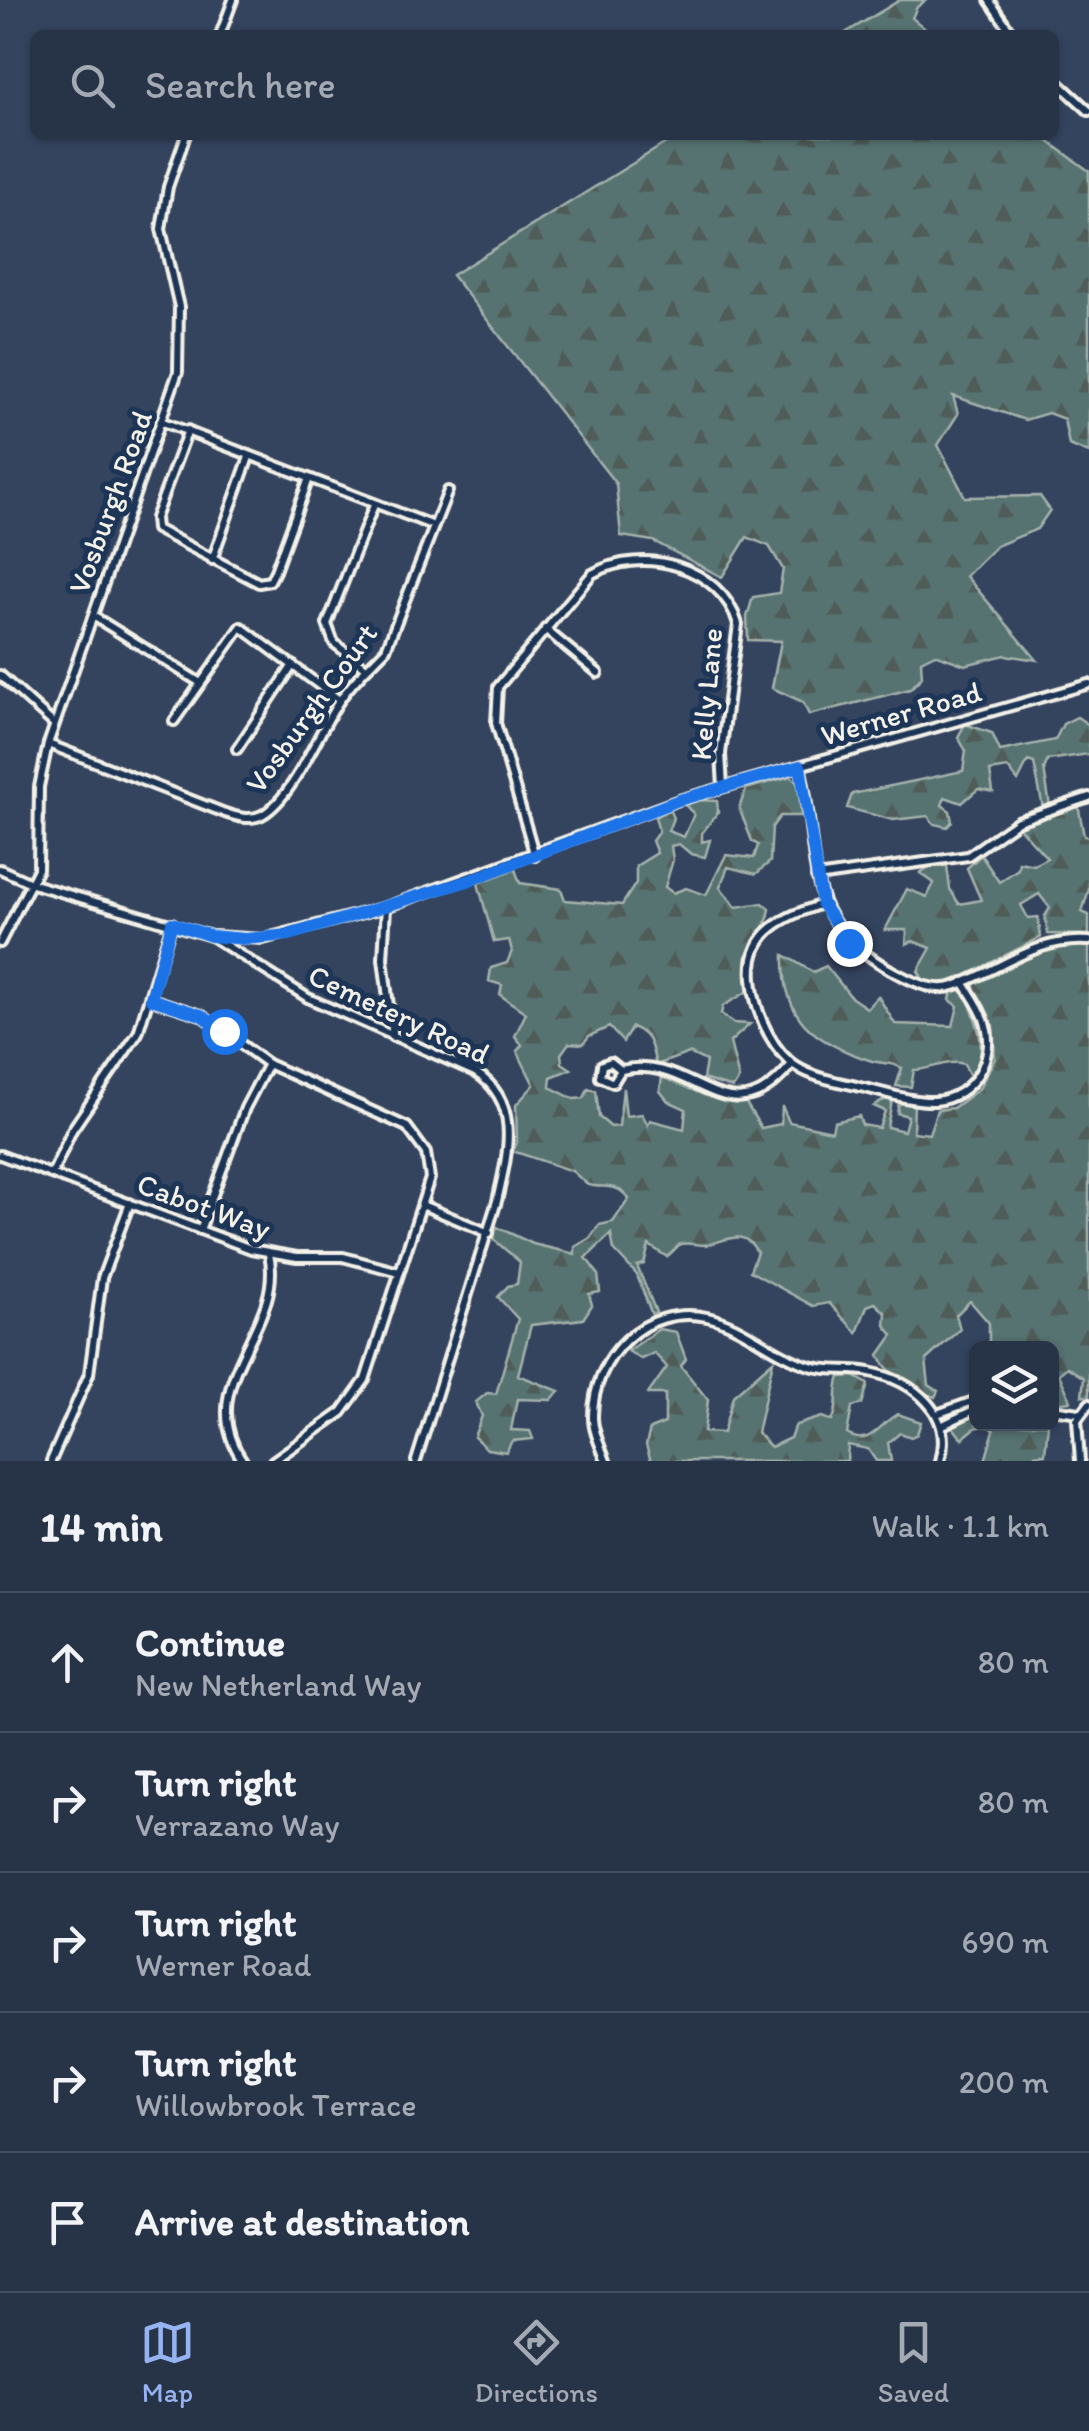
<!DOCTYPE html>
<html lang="en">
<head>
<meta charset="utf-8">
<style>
  body { margin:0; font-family:Itim,sans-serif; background:#2f3b4e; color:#f1f3f6 }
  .controls { position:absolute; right:30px; bottom:30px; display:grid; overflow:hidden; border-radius:15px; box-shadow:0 2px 8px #0004 }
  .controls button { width:90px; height:90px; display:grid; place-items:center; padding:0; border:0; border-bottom:2px solid #434e60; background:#273347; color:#f1f3f6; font:50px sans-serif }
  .stop { position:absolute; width:30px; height:30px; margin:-22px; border:8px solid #1a73e8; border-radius:50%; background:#fff }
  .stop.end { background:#1a73e8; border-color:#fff; box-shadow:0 2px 10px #0008 }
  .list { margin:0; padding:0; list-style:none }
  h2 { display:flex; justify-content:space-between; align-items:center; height:130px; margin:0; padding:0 40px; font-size:42px }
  h2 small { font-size:32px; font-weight:400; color:#a4aab4 }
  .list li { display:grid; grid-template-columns:65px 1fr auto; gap:30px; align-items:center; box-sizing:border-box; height:140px; padding:0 40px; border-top:2px solid #434e60 }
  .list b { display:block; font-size:38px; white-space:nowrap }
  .list p { margin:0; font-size:32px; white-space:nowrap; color:#a4aab4 }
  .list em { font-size:32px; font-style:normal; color:#a4aab4 }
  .icon { flex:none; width:55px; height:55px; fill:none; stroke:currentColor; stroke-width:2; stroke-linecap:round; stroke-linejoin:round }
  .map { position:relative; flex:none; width:1089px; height:1461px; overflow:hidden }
  .search { position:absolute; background:#273347; box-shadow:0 2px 8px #0004; left:30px; right:30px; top:30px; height:110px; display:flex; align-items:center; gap:25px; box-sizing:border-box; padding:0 35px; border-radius:15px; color:#a4aab4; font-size:38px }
  .sheet { height:830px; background:#273347 }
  nav { display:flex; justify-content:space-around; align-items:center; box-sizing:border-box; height:140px; border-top:2px solid #434e60; background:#273347; font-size:28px; color:#a4aab4 }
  nav a { display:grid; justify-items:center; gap:5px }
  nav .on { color:#95b2f1 }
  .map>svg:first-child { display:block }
  .forest { fill:url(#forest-firs); stroke:#a5b2ac; stroke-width:2.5 }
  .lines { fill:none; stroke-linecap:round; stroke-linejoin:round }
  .minor-casing { stroke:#f4f1e8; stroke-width:14 }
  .minor { stroke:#1d3557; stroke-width:6 }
  .route { stroke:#1a73e8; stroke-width:12 }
  .labels { text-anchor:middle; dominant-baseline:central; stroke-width:10; stroke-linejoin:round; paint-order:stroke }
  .street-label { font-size:30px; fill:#f4f1e8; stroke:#1d3557 }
</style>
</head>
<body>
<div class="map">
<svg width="1089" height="1461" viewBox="0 0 1089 1461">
  <defs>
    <pattern id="forest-firs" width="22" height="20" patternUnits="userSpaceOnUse" patternTransform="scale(2.5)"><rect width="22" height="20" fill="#567371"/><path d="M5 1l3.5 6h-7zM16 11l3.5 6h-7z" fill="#4f5b59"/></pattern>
  </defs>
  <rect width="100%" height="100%" fill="#34445f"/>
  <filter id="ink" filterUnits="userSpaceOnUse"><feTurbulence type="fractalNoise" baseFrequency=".01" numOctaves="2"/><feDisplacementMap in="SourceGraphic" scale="20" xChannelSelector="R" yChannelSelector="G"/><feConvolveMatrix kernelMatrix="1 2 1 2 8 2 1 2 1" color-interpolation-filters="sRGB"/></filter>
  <g filter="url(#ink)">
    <g class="forest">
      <polygon points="900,0 926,0 917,7 912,18 933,35 842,35"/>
      <polygon points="679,135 1040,135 1089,171 1089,453 1069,445 1064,419 1048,413 1025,420 953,396 958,414 938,445 965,497 1040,496 1050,510 1037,529 996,546 966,576 1037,660 1005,655 965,665 935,654 921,661 922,677 910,689 809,715 803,702 772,688 781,641 748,640 747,617 753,597 779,593 783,569 769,546 747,537 722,577 653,541 621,536 616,484 452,275"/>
      <polygon points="1077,717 1089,725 1089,754 1048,760 1044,769 1050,806 1043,808 1034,763 1028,761 1018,781 1008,768 990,771 993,792 978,789 962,803 945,797 942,805 950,811 952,822 947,827 934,824 928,816 893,820 847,808 852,794 963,771 966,751 958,737 965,724 992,733 1000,751 1055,740 1063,724"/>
      <path d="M791,776l7,8 3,32h-21l-8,11 -2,35 -14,12 -28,-7 -8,20 16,20 27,-4 7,6c-5,34 -35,32 -20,81l-27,16 -2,8 12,9 17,1 -20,18 9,37 -6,9 -30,-9 3,-18 -17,-8 -33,12c-5,-19 -4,-30 -24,-38l-9,15 -14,-15 -20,9 -6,8 -14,-1 -8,11 1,9 9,6 -20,8 -1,10 24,12 10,-1 4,-9 8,2 3,26 12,10 8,-1 4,-38 3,28 16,-2 6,11 2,-5 34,9 2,-20 -18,-8 -8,-10 2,-14 42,18 42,8 15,25 20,-4 1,-18 7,16 43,9 2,-9 25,-6 3,9 17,3 6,-17 -11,-5 12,-7 6,2 -5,26 17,4 4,-15 -11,-3 2,-10 15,2 -1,27 16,2 8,-24 16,-2 26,-19 16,-31 -2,-32 -21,-43c36,-22 73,-44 117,-38v452l-7,-1 2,-18 -17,-11 -8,7 12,27 -19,2v-55h-63v-25l-19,-22 -14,14 4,14 -34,31 3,25 9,6 -3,6c-20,-7 -48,-22 -56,-42l14,-20 -8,-10 1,-12 -11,-10 -8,3 -10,27 -28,-30 -16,3 -63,-35 7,-19c-14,-26 -32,-10 -52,-7 -9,0 -16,-3 -25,-1l-13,13 -18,-12 -5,19 -7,2 19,46 -4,3 -15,-40 -23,-25 -3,-16 -25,24 12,16 2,18 -11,2 3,11 -9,14 -52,6 -13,50 41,16 -8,9 -34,-1 -6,31 19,1 3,8 -21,2 -6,11 -19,-3 -13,-12 8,-21 -6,-14 11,-9 9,1 22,-75 -20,-22 10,-11 9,-2 3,-22 -27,-23 4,-12 36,17 42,10v-7l15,-9 9,-13 14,-3 16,-23c-12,-17 -25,-10 -41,-14l-16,-14 -59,-20 4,-9 -1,-37 18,-20 -17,-34 5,-6 -7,-9 11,-23 -26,-18 2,-10 -13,-4 2,-13 16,-5 5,-12 -3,-11 -15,2 -16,-59 37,-14 5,14 41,6 4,11 57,5 14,-22v-17l21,-13 -5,-12 7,-10 -4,-14 14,-8 4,9 -5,13 16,6 10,-23 -9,-9 14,-5 18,1 1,11 -16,21v9l8,-2 -5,17 -14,-3 -12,-10 -8,2 2,14 -8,27 8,6 13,-5 20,7 20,-40 28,3 4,-13 -6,-4 -13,-33 7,-19z"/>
      <polygon points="1078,805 1084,836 1089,837 1089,889 1082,912 1089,915 1089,935 1048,934 1045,916 1050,908 1039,894 1021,905 1028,918 1038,917 1041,937 955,981 944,985 924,981 918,971 931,948 913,941 906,944 907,930 885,930 907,889 927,897 934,883 920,873 930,866 947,866 950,889 959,904 981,900 967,868 981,855 999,882 1018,869 1019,862 1034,865 1047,858 1018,826"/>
      <path d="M784,955l29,17 13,-6 26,32 15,10 11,-12 17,28 58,2 5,-20 -8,-6 2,-10 11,-2c11,25 30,65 7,88l-6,-12c-14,-5 -34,6 -50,6l-3,17 -15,-1 6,-18c-10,-6 -20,-4 -30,-7 -59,-19 -90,-42 -88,-106z"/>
      <path d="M659,1329l17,3 10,27 -5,7 27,34 -4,32 19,1 10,-37 40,-35 -16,72 14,14 19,-9 6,-13 26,-8 10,4c8,-14 2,-29 8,-44l14,-1 14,8 -6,20 -10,3 -5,27c24,14 32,-11 51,-20l23,8 -4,12 -6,3 -11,-4 -12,10 3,18h-15l-8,-12 -20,-4 -1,16h-196l-5,-16 4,-16 15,-6v-29h-17l19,-27 -13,-14 -13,6 -13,-8z"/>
      <polygon points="976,1414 976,1424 1048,1424 1045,1454 1035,1455 1032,1461 985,1461 994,1430 987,1425 975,1428 962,1439 952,1426"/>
    </g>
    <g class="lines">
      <defs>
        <g id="minor">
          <polyline points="989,0 1013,35"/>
          <polyline points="220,35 233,0"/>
          <polyline points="1054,79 1089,111"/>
          <polyline points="163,422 434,526"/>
          <polyline points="188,430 155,518 156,529 259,583 270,581 275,571 308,481"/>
          <polyline points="212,560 249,457"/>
          <polyline points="93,616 199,682"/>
          <polyline points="545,629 598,673"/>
          <polyline points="365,667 334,643 327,624 374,505"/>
          <polyline points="0,675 54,724"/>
          <polyline points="174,721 241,627 339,700"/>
          <path d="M48,744l177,69c12,4 25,8 37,2 32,-18 57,-85 78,-115 13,-20 30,-34 46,-51l62,-158"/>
          <polyline points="237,749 293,665"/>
          <path d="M800,766c23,96 -5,153 96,207 18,9 38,20 58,13 48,-16 81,-49 135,-45"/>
          <path d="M535,856l-39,-133 2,-36 94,-113c50,-29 129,-8 146,50l-17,130 2,33"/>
          <path d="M0,869l33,15 178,52 97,62 167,74c47,30 33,81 22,129l-81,260"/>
          <polyline points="816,877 968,856 1018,821 1089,797"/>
          <path d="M822,904c-38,13 -74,27 -70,75 2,28 16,63 37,82 19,17 48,20 71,26 24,5 51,15 75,14 38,-3 62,-44 50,-79 -4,-14 -14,-27 -22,-40"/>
          <polyline points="386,907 383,959 393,1037"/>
          <polyline points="215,936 263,939 386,907 679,800 1089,684"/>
          <polyline points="0,943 38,869 39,787 48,744 178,372 179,307 161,229 168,187 186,135"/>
          <polyline points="151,999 201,1015 268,1064 407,1127 426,1153 430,1178 365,1380 342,1412 273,1461"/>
          <path d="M621,1070l-8,13 -13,-6 2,-12 9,-3 10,8c73,-18 106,75 171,-6"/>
          <polyline points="0,1155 251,1249 297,1257 343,1257 399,1272"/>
          <polyline points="52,1174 72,1130 138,1033 172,923"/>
          <polyline points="422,1205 489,1233"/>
          <polyline points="200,1230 245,1108 268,1064"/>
          <polyline points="1052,1409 1079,1413"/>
          <polyline points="937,1414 976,1400"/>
          <polyline points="941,1426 976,1409"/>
          <polyline points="51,1461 89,1374 102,1278 130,1203"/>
          <path d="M243,1461c-53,-78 43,-132 26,-207"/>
          <path d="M606,1461c-5,-14 -13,-29 -13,-43 -1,-61 52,-114 114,-101 37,8 66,38 103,49 19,6 40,2 60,6 44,9 84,41 70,89"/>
          <polyline points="1080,1461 1077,1420 1089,1404"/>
        </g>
      </defs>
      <use href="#minor" class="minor-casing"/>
      <use href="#minor" class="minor"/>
    </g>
  </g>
  <g class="lines" filter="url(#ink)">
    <polyline class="route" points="224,1031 201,1015 151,999 172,923 211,936 245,939 289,935 468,881 679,800 800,766 822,904 849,943"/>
  </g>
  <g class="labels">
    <g class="street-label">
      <text transform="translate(110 502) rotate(-70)">Vosburgh Road</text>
      <text transform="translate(706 694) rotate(-85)">Kelly Lane</text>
      <text transform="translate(311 708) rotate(-54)">Vosburgh Court</text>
      <text transform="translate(901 713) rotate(-16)">Werner Road</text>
      <text transform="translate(399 1014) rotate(25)">Cemetery Road</text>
      <text transform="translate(204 1206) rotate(20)">Cabot Way</text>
    </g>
  </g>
</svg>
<div class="controls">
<button><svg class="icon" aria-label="layers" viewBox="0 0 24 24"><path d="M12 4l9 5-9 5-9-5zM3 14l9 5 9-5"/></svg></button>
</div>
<div class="stop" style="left:224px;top:1031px"></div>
<div class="stop end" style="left:849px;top:943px"></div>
<div class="search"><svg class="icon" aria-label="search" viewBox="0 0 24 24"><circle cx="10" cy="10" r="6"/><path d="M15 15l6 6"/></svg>Search here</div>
</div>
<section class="sheet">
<h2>14 min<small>Walk · 1.1 km</small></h2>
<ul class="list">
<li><svg class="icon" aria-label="ahead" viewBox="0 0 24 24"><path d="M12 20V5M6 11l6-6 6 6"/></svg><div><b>Continue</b><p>New Netherland Way</p></div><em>80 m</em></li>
<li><svg class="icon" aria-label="right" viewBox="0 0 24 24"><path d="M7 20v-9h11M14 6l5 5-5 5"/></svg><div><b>Turn right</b><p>Verrazano Way</p></div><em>80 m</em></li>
<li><svg class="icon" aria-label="right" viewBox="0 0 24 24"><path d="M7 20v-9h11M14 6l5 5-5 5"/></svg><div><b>Turn right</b><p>Werner Road</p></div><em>690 m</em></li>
<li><svg class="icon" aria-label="right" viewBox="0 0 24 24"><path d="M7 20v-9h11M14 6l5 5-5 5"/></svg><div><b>Turn right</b><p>Willowbrook Terrace</p></div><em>200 m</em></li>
<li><svg class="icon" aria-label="arrive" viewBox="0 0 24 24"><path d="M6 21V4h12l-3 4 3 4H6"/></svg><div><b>Arrive at destination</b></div></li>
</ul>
</section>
<nav>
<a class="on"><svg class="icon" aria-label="map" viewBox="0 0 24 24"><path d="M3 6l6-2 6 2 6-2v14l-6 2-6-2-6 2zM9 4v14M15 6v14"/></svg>Map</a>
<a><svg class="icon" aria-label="directions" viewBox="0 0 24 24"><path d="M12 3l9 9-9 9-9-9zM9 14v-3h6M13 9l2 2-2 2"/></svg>Directions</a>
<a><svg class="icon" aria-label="saved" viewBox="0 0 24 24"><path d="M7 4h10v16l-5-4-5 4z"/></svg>Saved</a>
</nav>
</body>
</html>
